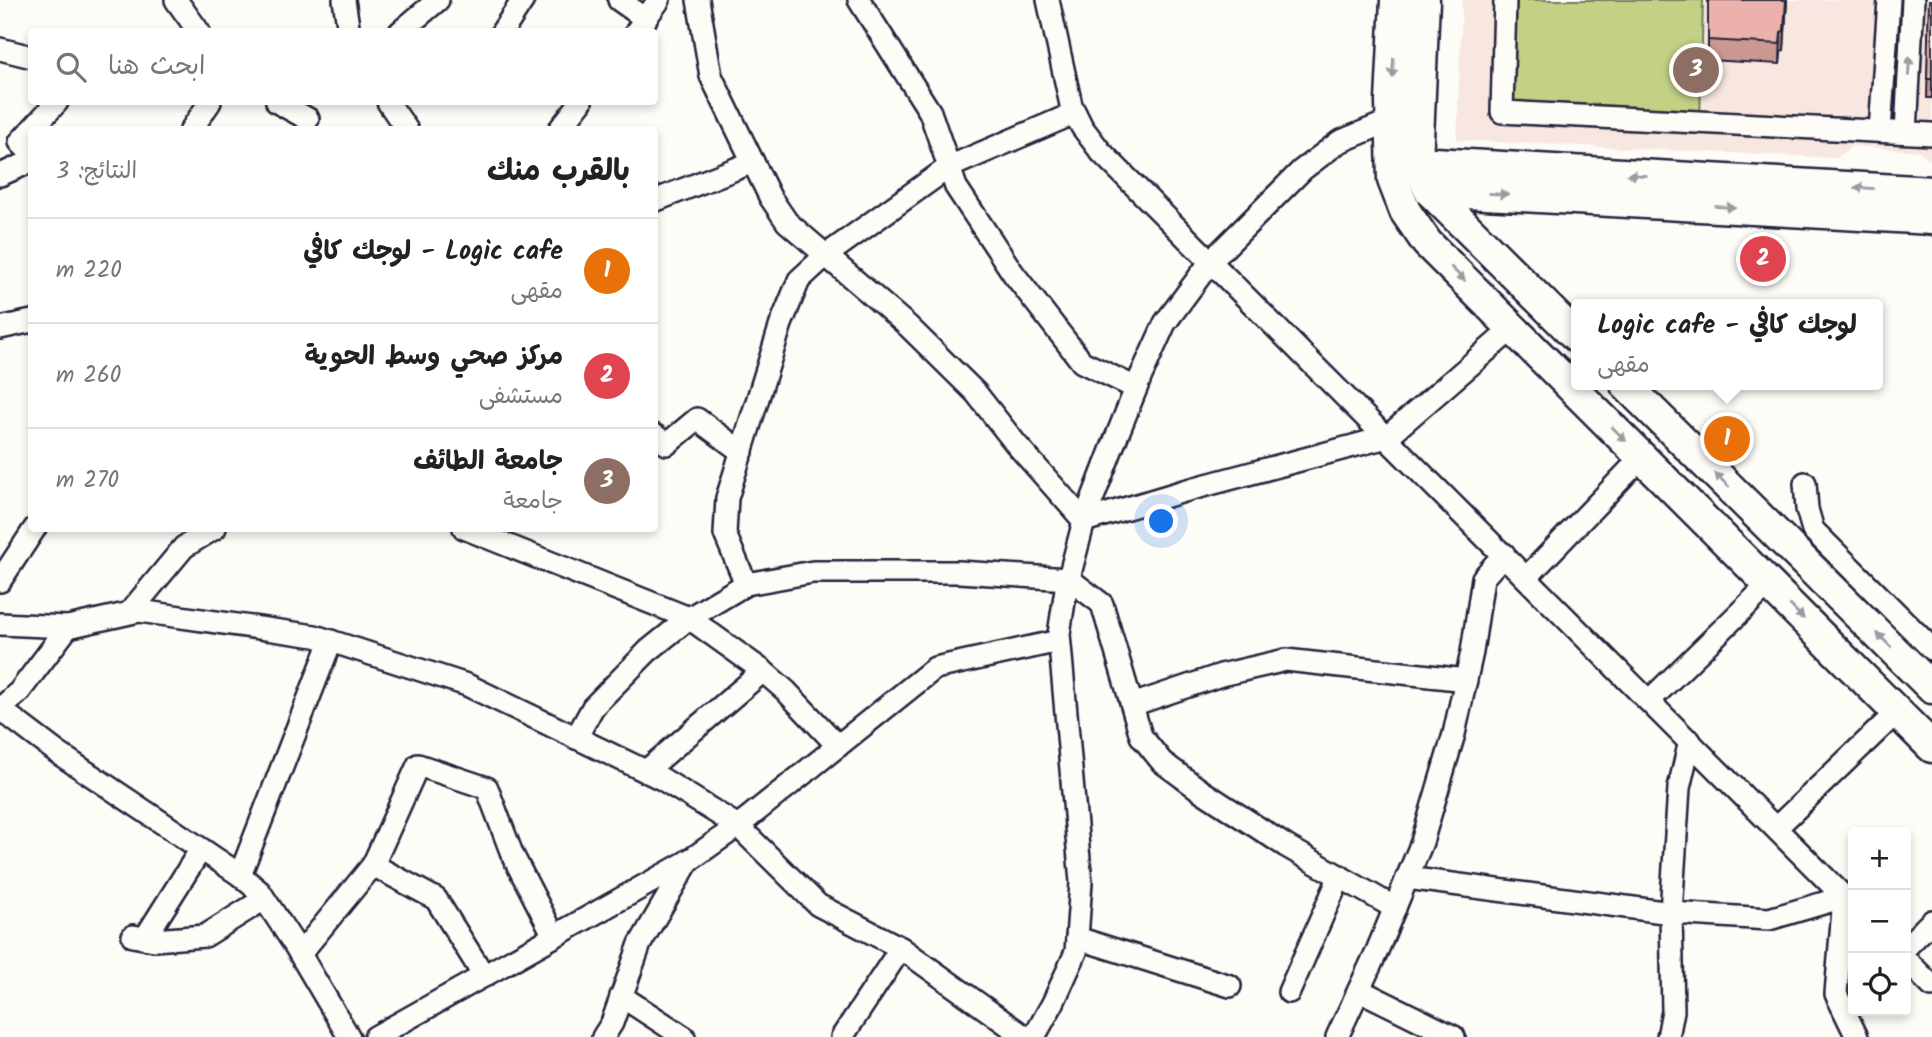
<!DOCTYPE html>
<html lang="ar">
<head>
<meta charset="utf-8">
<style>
  body { margin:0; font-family:Kalam,"Playpen Sans Arabic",sans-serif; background:#f6f6f6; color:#222; direction:rtl }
  .controls { position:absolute; right:21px; bottom:21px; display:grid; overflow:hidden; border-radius:7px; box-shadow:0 4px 10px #0003 }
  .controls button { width:63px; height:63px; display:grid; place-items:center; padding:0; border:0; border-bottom:2px solid #e0e0e0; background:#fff; color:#222; font:35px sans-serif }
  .you { position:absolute; left:1162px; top:522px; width:24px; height:24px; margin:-18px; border:5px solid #fff; border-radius:50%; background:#1a73e8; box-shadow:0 0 0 10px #1a73e833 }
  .badge { display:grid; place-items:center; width:46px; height:46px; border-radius:50%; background:#ea580c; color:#fff; font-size:23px; font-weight:700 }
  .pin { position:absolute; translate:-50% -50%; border:4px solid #fff; box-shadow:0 2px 7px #0006 }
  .popup { position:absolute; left:1571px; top:299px; width:312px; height:91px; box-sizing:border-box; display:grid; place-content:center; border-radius:7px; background:#fff; filter:drop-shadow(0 2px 5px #0005); font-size:23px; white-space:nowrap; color:#767676 }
  .popup b { font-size:26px; color:#222 }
  .popup::after { content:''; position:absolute; left:50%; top:100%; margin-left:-14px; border:14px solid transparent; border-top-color:#fff }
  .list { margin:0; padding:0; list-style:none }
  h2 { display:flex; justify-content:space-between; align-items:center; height:91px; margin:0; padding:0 28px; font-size:30px }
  h2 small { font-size:23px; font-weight:400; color:#767676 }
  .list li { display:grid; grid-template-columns:46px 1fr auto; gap:21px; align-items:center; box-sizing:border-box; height:105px; padding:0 28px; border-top:2px solid #e0e0e0 }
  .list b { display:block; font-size:26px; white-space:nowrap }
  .list p { margin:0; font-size:23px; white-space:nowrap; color:#767676 }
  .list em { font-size:23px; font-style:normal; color:#767676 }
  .icon { flex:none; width:38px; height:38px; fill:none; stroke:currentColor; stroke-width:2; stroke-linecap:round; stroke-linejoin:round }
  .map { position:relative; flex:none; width:1932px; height:1037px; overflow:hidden; direction:ltr }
  .search { position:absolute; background:#fff; box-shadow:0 4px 10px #0003; left:28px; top:28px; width:630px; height:77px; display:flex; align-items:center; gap:18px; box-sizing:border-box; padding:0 24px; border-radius:7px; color:#767676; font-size:26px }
  .panel { position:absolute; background:#fff; box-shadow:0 4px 10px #0003; left:28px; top:126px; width:630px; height:406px; border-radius:7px; direction:rtl }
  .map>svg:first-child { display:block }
  .built { fill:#f8e6e0 }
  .green { fill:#c3d185; stroke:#727a60; stroke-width:2 }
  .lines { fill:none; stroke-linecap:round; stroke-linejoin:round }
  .street-casing { stroke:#22223b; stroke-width:26 }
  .secondary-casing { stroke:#22223b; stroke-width:35 }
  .street { stroke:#fdfcf7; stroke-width:21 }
  .secondary { stroke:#fdfcf7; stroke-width:30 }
  .wall { fill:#cb9892; stroke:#22223b; stroke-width:2 }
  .shaded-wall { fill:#a57c77; stroke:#22223b; stroke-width:2 }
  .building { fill:#ecb1aa; stroke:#22223b; stroke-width:2 }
  .oneway { fill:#9a9aa2 }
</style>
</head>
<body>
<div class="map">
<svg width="1932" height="1037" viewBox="0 0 1932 1037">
  <rect width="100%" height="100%" fill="#fdfcf7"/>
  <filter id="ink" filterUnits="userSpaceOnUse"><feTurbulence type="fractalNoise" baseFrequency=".0143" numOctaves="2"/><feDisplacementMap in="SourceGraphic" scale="14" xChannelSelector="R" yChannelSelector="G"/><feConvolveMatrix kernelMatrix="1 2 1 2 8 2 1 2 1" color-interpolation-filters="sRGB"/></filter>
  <g filter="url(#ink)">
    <polygon class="built" points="1462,0 1932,0 1932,162 1919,151 1851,146 1837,158 1457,140"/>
    <polygon class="green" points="1505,0 1703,0 1700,122 1502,112"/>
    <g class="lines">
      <defs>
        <g id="street">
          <polyline points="176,0 199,32"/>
          <polyline points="344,0 349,32"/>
          <polyline points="619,0 646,19"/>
          <polyline points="698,0 711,76 770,197 787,222 908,326 976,393 1016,444 1084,521 1184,491 1387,437 1513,328"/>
          <polyline points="859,0 930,112 956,187 1013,273 1082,362 1136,388"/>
          <polyline points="1048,0 1071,105 1082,127 1101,152 1853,906"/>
          <polyline points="1505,0 1502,112 1932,134"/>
          <polyline points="400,32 438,0"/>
          <polyline points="502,32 523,0"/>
          <polyline points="636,32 659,0"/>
          <polyline points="0,49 32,57"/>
          <polyline points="277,102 308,119"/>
          <polyline points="388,102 407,130"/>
          <polyline points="191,130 210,102"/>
          <polyline points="559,130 581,102"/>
          <polyline points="1880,131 1889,0"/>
          <polyline points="1906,132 1913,0"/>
          <polyline points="32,154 20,142 57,102"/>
          <polyline points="0,175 32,161"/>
          <polyline points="654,201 753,162"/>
          <polyline points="0,328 32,321"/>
          <polyline points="654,435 667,444 697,419 742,452"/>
          <polyline points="1805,483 1807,509 1813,530 1932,649"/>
          <polyline points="464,528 689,618 763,671 786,691 838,746"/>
          <polyline points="1527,577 1642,457"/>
          <polyline points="0,581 35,528"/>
          <polyline points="746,584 725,534 727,498 781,324 799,280 825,256 949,167 1075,113"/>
          <polyline points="130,612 184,547 215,528"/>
          <polyline points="0,624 68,627 139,611 315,636 467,685 662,779 738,826 818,905 901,948 1025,1037"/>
          <polyline points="331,641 240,875 260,892 294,944 349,1037"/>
          <polyline points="1650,700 1769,584"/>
          <polyline points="1132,705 1221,675 1286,660 1466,680"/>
          <polyline points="0,709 58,753 240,875"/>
          <polyline points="0,709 19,692 68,627"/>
          <polyline points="576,738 593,707 648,651 689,618 746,584 813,572 959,572 1069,579 1102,604 1141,736 1162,762 1200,790 1286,846 1395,908"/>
          <polyline points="646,771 763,671"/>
          <polyline points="1776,828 1897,712"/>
          <polyline points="373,865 418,765 487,788 512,854 554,936"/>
          <polyline points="1407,878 1671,913 1769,919 1844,897 1836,994 1857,1037"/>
          <polyline points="133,936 154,940 205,936 264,899"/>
          <polyline points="145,938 201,849"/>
          <polyline points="1077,938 1230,986"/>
          <polyline points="1906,947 1932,921"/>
          <polyline points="300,954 373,865 436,899 484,976"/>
          <polyline points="1906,960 1932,986"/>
          <polyline points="1359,990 1454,1037"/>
          <polyline points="1289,992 1340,876"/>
          <polyline points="621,996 684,1037"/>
          <polyline points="375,1037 690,860 738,826 935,668 1059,641"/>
          <polyline points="603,1037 612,1023 640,944 689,860"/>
          <polyline points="842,1037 901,948"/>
          <polyline points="1034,1037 1053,1003 1076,952 1081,882 1059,634 1066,589 1084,521 1112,448 1141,376 1165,323 1211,261 1302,170 1339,142 1392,120"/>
          <polyline points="1337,1037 1377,951 1422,842 1454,734 1472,652 1483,578 1504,554"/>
          <polyline points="1668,1037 1673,1011 1671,913 1679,788 1690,741"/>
        </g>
        <g id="secondary">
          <polyline points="1396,0 1391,101 1393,180 1405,211 1427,243 1932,747"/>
          <polyline points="1424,0 1417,162 1430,191 1576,336"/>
          <polyline points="1417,162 1932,192"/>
          <polyline points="1430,191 1932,219"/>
          <polyline points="1626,385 1932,688"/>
        </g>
      </defs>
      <use href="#street" class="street-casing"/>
      <use href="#secondary" class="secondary-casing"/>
      <use href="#street" class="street"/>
      <use href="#secondary" class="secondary"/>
    </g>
    <g class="wall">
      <polygon points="1708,0 1787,0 1784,50 1781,52 1780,64 1708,60"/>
      <polygon points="1929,0 1932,0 1932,98 1927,98"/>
    </g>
    <polygon class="shaded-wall" points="1786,0 1787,0 1784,50 1781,52 1780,64 1781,32"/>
    <g class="building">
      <polygon points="1708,0 1786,0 1784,31 1781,32 1780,44 1708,40"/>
      <polygon points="1929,0 1932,0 1932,79 1927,79"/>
    </g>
    <defs><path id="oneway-solid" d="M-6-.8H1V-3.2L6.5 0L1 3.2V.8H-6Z" transform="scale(1.75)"/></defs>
    <g class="oneway">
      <use href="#oneway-solid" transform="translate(1909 66) rotate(-87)"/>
      <use href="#oneway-solid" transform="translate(1393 68) rotate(93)"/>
      <use href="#oneway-solid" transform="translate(1637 175) rotate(-177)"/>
      <use href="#oneway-solid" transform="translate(1864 188) rotate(-177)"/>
      <use href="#oneway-solid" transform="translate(1498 194) rotate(3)"/>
      <use href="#oneway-solid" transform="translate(1725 207) rotate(3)"/>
      <use href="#oneway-solid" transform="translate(1458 274) rotate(45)"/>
      <use href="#oneway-solid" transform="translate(1619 434) rotate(45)"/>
      <use href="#oneway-solid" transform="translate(1722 480) rotate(-135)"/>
      <use href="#oneway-solid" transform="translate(1797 612) rotate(45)"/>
      <use href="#oneway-solid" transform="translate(1884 640) rotate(-135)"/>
    </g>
  </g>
</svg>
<div class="controls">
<button>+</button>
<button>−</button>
<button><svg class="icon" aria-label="locate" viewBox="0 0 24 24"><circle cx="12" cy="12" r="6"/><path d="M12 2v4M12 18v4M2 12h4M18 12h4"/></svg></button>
</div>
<div class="you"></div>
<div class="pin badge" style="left:1727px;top:439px;background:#e8710a">1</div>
<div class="popup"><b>Logic cafe - لوجك كافي</b>مقهى</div>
<div class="pin badge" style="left:1763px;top:259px;background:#e0444e">2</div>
<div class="pin badge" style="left:1696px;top:70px;background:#8d6e63">3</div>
<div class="search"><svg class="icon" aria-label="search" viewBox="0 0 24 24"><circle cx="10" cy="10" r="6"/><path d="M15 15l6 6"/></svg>ابحث هنا</div>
<section class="panel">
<h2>بالقرب منك<small>النتائج: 3</small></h2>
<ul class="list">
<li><span class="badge" style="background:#e8710a">1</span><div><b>Logic cafe - لوجك كافي</b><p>مقهى</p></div><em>220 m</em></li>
<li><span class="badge" style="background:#e0444e">2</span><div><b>مركز صحي وسط الحوية</b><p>مستشفى</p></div><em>260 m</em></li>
<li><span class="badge" style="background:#8d6e63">3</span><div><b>جامعة الطائف</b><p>جامعة</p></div><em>270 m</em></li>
</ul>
</section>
</div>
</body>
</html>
